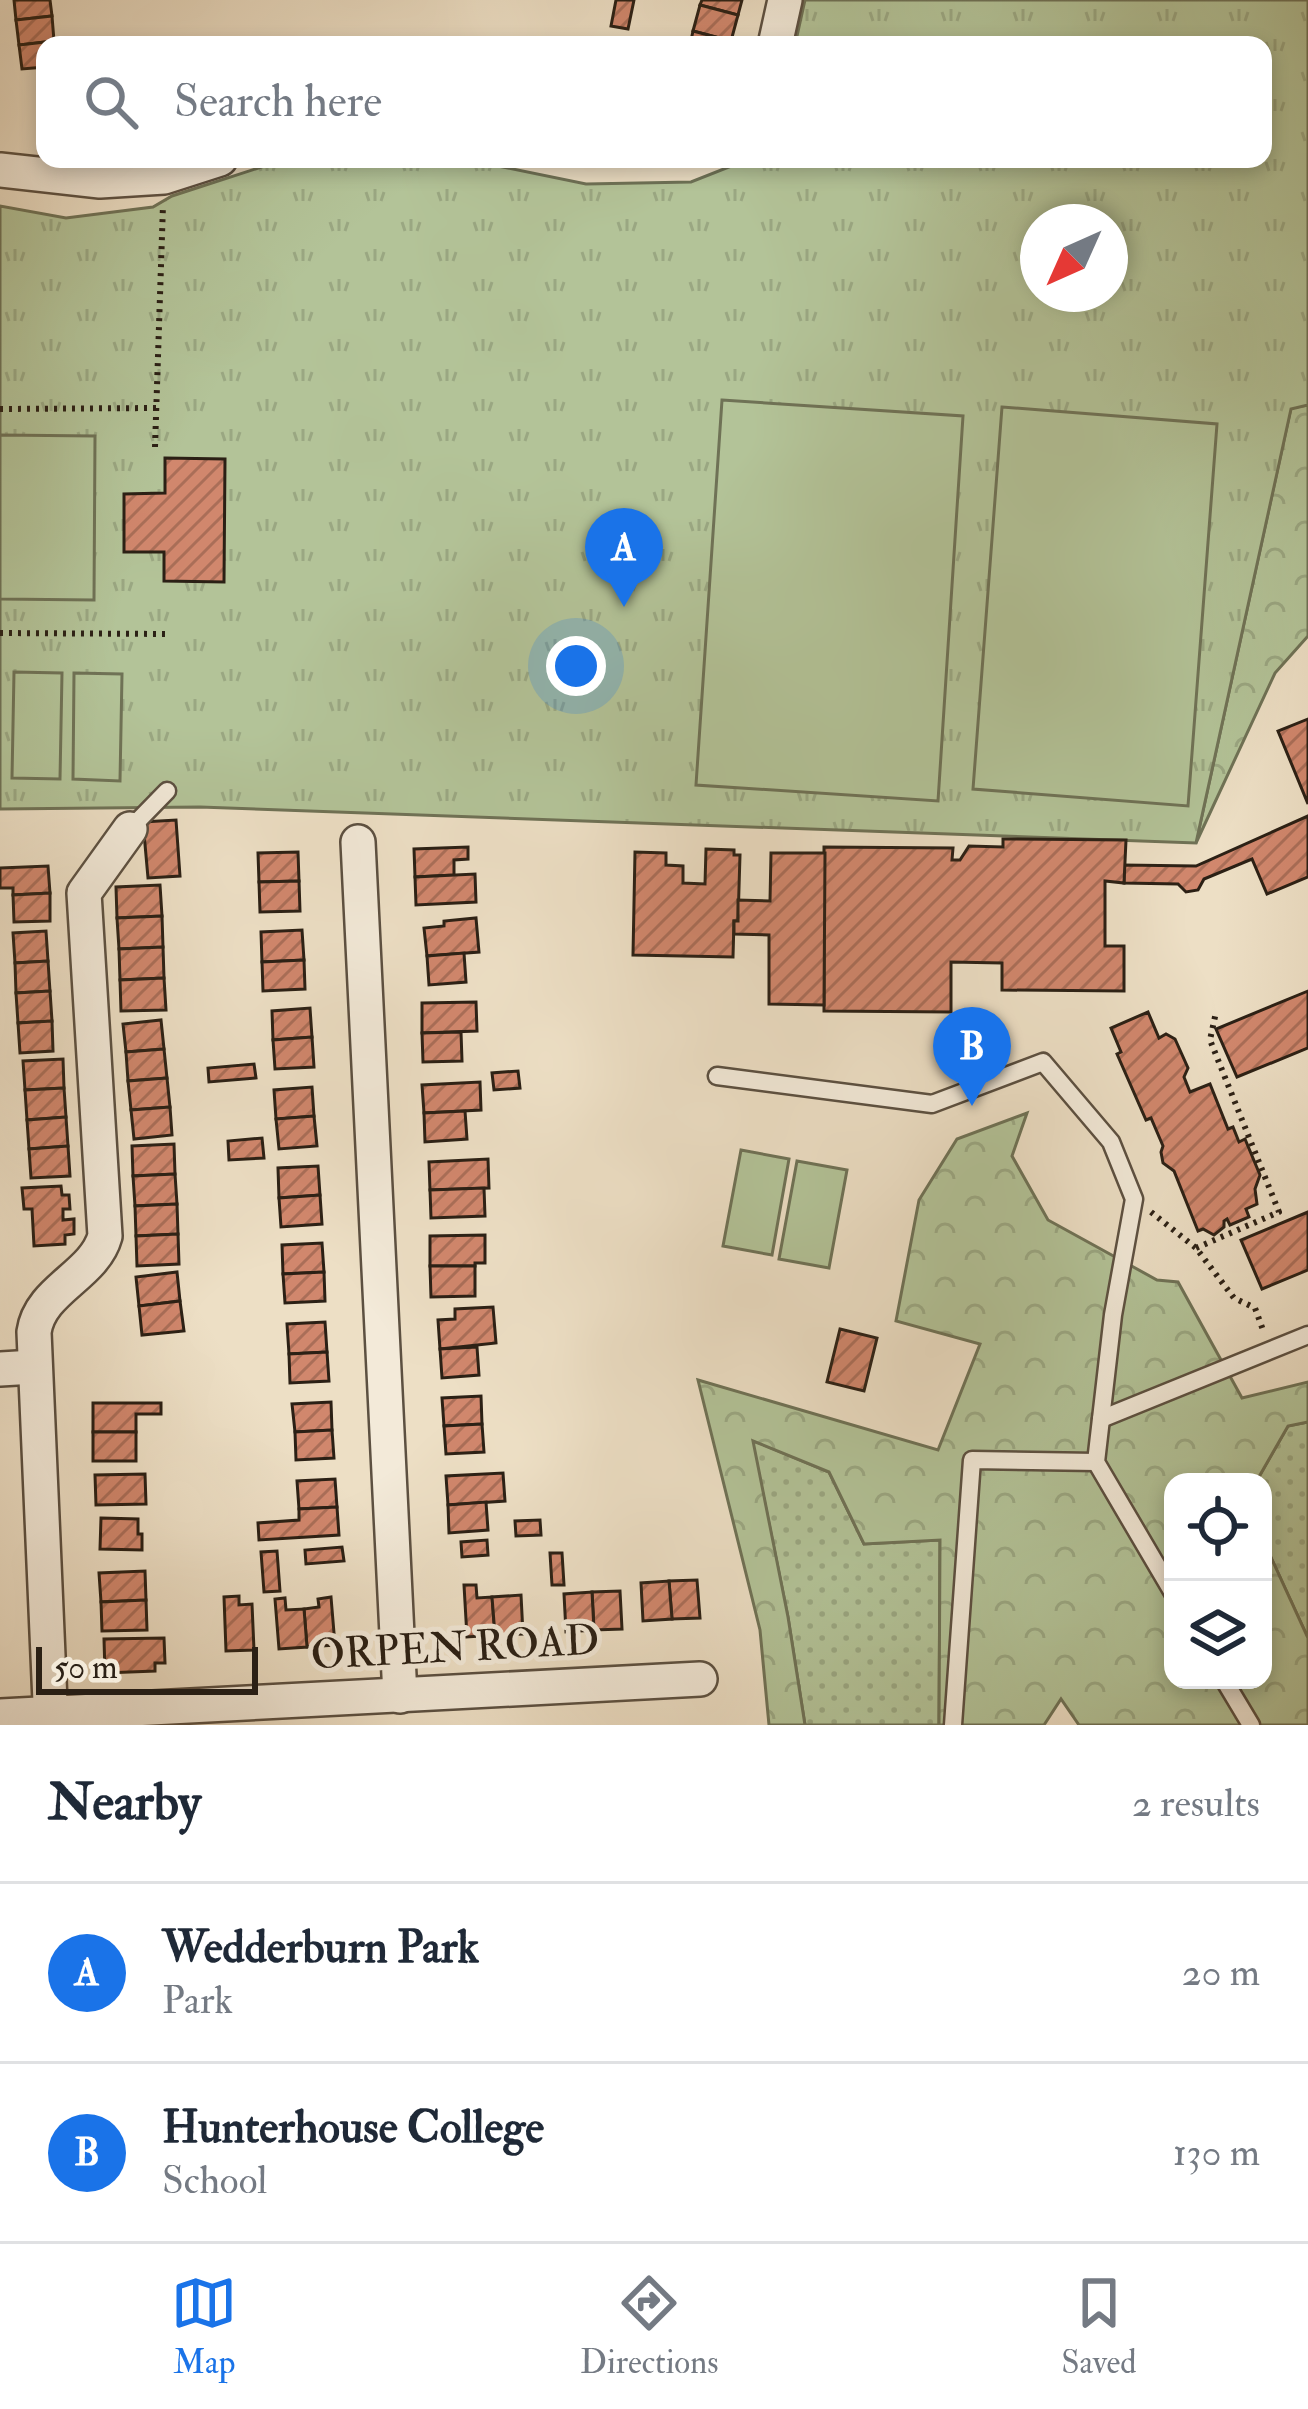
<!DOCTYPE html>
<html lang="en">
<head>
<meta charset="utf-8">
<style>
  body { margin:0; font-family:"IM FELL Double Pica",serif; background:#f2f2f3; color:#1f2937 }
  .controls { position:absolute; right:36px; bottom:36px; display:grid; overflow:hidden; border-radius:24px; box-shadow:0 6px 18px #0003 }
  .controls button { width:108px; height:108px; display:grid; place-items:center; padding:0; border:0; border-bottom:3px solid #e0e1e3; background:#fff; color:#1f2937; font:60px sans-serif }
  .compass { position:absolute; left:1020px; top:204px; width:108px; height:108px; border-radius:50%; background:#fff; box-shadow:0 6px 18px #0003; rotate:225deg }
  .scale { position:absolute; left:36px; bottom:30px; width:222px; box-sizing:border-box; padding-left:12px; border:6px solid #2b2015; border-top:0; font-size:33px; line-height:42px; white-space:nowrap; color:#2b2015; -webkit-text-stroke:9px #f3ead9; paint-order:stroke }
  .you { position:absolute; left:576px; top:666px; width:42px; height:42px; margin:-30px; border:9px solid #fff; border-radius:50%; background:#1a73e8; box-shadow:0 0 0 18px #1a73e833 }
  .badge { display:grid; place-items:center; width:78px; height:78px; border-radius:50%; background:#1a73e8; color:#fff; font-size:39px; font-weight:700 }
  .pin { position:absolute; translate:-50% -99px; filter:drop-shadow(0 3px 6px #0008) }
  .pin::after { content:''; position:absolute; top:63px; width:42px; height:36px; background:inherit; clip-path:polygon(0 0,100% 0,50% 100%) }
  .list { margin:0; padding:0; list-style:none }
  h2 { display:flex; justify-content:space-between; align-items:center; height:156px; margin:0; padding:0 48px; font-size:51px }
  h2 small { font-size:39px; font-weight:400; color:#747a83 }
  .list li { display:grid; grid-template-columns:78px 1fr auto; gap:36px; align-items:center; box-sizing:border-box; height:180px; padding:0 48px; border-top:3px solid #e0e1e3 }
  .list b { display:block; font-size:45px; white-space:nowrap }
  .list p { margin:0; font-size:39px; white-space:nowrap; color:#747a83 }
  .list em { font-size:39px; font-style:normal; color:#747a83 }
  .icon { flex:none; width:66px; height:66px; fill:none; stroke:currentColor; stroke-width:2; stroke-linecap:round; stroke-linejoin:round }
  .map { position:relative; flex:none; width:1308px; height:1725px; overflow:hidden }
  .search { position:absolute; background:#fff; box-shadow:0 6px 18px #0003; left:36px; right:36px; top:36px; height:132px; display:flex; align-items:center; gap:30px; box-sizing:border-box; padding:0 42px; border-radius:24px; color:#747a83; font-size:45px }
  .sheet { height:516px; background:#fff }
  nav { display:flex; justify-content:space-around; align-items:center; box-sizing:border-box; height:168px; border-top:3px solid #e0e1e3; background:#fff; font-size:33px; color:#747a83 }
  nav a { display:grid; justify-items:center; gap:6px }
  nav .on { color:#1a73e8 }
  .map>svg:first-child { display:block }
  .grass { fill:url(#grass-dots); stroke:#6f7256; stroke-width:3 }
  .forest { fill:url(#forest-crowns); stroke:#6f7256; stroke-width:3 }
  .park { fill:url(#park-tufts); stroke:#6f7256; stroke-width:3; fill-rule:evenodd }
  .pitch { fill:#b3c398; stroke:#6f7256; stroke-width:3 }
  .building { fill:url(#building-hatch); stroke:#2b2015; stroke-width:3 }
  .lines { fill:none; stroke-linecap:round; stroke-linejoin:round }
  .service-casing { stroke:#5c5041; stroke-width:21 }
  .minor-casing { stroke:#5c5041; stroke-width:38 }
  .path { stroke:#2b2015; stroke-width:6; stroke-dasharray:3 6; stroke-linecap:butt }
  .service { stroke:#f3ead9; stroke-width:16 }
  .minor { stroke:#f3ead9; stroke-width:33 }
  .labels { text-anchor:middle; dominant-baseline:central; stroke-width:10; stroke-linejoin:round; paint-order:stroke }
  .street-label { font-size:42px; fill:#2b2015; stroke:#f3ead9 }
</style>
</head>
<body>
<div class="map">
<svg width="1308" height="1725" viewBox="0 0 1308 1725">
  <defs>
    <pattern id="grass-dots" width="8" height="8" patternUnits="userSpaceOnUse" patternTransform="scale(3)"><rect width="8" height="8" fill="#b3c398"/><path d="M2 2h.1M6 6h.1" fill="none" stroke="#9aa782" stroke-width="1.8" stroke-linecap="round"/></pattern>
    <pattern id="forest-crowns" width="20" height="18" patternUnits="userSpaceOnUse" patternTransform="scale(3)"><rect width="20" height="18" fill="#b3c398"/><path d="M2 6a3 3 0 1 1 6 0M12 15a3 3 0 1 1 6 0" fill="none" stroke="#9aa782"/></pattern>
    <pattern id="park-tufts" width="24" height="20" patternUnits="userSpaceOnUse" patternTransform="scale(3)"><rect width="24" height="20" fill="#b3c398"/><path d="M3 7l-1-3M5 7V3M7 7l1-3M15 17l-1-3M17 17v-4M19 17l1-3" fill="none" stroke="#9aa782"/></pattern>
    <pattern id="building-hatch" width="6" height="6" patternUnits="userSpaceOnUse" patternTransform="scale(3)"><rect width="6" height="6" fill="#d1876d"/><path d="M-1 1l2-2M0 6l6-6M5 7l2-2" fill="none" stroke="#aa6e58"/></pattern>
  </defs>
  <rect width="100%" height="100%" fill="#eddfc5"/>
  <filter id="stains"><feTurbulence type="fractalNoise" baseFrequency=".00167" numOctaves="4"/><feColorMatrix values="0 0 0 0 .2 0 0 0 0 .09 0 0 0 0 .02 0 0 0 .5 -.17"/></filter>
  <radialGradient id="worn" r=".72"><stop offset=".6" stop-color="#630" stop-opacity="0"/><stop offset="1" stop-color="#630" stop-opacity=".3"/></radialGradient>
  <g class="grass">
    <polygon points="1308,1422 1308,1638 1263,1540 1263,1482 1256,1482 1288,1426"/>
    <polygon points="752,1440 829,1472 864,1544 940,1540 939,1725 805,1725 788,1617"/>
  </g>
  <g class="forest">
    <polygon points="1308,405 1308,636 1275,673 1196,843 1291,408"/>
    <polygon points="1027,1113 1012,1156 1048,1220 1157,1280 1178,1282 1242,1398 1308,1382 1308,1422 1288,1426 1256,1482 1173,1482 1173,1680 1263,1680 1263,1540 1308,1638 1308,1725 1079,1725 1061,1699 1044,1725 939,1725 940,1540 864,1544 829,1472 753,1441 788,1617 805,1725 769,1725 760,1630 698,1380 938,1450 980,1344 896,1321 919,1200 957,1139"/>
  </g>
  <path class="park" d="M805,0h503v405l-17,4 -95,434 -996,-36 -200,2v-603l66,12 87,-11 19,-11 114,-37h178l122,25 105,-2 58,-23h514v-114h-468zM1038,222h72v72h-72z"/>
  <g class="pitch">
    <polygon points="722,400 963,416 938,801 696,785"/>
    <polygon points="1002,407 1217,424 1188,806 973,789"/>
    <polygon points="0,435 95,436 94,600 0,599"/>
    <polygon points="14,672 62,673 60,779 12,778"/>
    <polygon points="74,673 122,674 120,781 73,779"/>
    <polygon points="741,1150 789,1159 772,1255 723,1246"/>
    <polygon points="797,1161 847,1170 829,1268 779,1259"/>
  </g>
  <g class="building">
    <polygon points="14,0 50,0 52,16 16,20"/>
    <polygon points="616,0 634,0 628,29 611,26"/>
    <polygon points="702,0 742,0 738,15 700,5"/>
    <polygon points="700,5 738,15 731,41 693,31"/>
    <polygon points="52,16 54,41 19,45 16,20"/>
    <polygon points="693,31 731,41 730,45 690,45"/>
    <polygon points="54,41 55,45 45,45 45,67 22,69 19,45"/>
    <polygon points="165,458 225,459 224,582 164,581 164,552 124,552 124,494 165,493"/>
    <polygon points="1308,719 1308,804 1278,731"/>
    <polygon points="1308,816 1308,877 1267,894 1252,859 1204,879 1198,890 1186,892 1178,884 1124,883 1124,865 1196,866"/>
    <polygon points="176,820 180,876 148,878 143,822"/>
    <polygon points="1003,839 1126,840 1124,883 1105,881 1105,946 1124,946 1124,991 1002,990 1002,963 951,962 951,1012 824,1011 824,847 953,848 952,860 960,860 969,846 1003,847"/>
    <polygon points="468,847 468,859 454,860 454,875 415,877 414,849"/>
    <polygon points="706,849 734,850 734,855 740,855 738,921 734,921 733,957 633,955 635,852 666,853 666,865 683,866 683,883 705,884"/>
    <polygon points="298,852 299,881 259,882 258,853"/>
    <polygon points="771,853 825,853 824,1005 769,1004 769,935 734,934 734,921 738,921 738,900 770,901"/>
    <polygon points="48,866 50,893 13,895 13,888 0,888 0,868"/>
    <polygon points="475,874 476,902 416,905 415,877"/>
    <polygon points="299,881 300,911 260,912 259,882"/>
    <polygon points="160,885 162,916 117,918 116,887"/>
    <polygon points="50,893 50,921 14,922 13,895"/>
    <polygon points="162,916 163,947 119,949 117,918"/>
    <polygon points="476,918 479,952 427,956 424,928 444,926 444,921"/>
    <polygon points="302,930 304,960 262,962 261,932"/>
    <polygon points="46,931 48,961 15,963 13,933"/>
    <polygon points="163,947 164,978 120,980 119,949"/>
    <polygon points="464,953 466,982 429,985 427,956"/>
    <polygon points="304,960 305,989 263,991 262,962"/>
    <polygon points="48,961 50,991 16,993 15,963"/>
    <polygon points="164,978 166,1010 121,1011 120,980"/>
    <polygon points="50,991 52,1021 18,1023 16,993"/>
    <polygon points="1308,991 1308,1048 1237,1077 1216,1029"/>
    <polygon points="476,1002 477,1031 422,1033 422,1003"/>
    <polygon points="310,1008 312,1037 273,1040 272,1011"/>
    <polygon points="1148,1012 1159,1038 1166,1034 1175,1039 1188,1068 1184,1077 1190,1092 1210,1084 1228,1129 1233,1127 1239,1142 1245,1139 1260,1175 1255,1189 1257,1204 1246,1209 1249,1217 1230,1225 1227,1219 1224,1221 1224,1227 1214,1235 1203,1229 1198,1231 1174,1171 1163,1163 1161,1152 1163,1146 1151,1118 1146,1120 1117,1054 1121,1052 1111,1028"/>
    <polygon points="161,1020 164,1049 126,1052 123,1024"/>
    <polygon points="52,1021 53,1051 20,1053 18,1023"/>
    <polygon points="461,1032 462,1061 423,1062 422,1033"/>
    <polygon points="312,1037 314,1067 275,1069 273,1040"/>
    <polygon points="164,1049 167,1078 128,1081 126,1052"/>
    <polygon points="63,1059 64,1088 25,1090 23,1061"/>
    <polygon points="254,1064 256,1078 209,1082 208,1068"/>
    <polygon points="518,1071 520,1088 494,1090 492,1073"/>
    <polygon points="167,1078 170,1107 131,1110 128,1081"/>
    <polygon points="480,1082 481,1110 424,1113 422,1085"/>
    <polygon points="312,1087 314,1116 276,1119 274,1090"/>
    <polygon points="64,1088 66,1117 27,1120 25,1090"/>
    <polygon points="170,1107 172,1135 134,1139 131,1110"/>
    <polygon points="465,1111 467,1139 425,1142 424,1113"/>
    <polygon points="314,1116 317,1146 279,1149 276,1119"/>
    <polygon points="66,1117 68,1146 29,1149 27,1120"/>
    <polygon points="262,1138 264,1158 229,1160 228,1141"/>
    <polygon points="174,1144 175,1174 133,1176 132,1146"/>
    <polygon points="68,1146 70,1176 31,1178 29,1149"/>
    <polygon points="488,1159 489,1188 430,1190 429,1162"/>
    <polygon points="318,1166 320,1195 279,1198 278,1168"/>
    <polygon points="175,1174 177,1204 135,1206 133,1176"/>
    <polygon points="61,1186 62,1195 69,1195 70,1209 63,1209 63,1220 74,1219 74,1234 65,1235 65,1244 34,1246 32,1209 24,1209 22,1188"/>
    <polygon points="484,1188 485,1216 431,1218 430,1190"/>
    <polygon points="320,1195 322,1224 281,1227 279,1198"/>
    <polygon points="177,1204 178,1234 136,1236 135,1206"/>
    <polygon points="1308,1212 1308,1270 1262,1289 1241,1240"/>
    <polygon points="178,1234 179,1264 137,1266 136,1236"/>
    <polygon points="485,1235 485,1263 475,1263 475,1266 430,1266 430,1236"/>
    <polygon points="322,1243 324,1272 283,1274 282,1245"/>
    <polygon points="430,1266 475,1266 475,1296 431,1297"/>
    <polygon points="177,1272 180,1301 139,1306 136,1277"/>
    <polygon points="324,1272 325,1301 285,1303 283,1274"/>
    <polygon points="180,1301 184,1331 142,1335 139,1306"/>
    <polygon points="493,1307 496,1343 440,1349 438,1320 455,1319 455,1309"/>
    <polygon points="325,1322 327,1352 289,1354 287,1324"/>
    <polygon points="840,1329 877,1338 864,1391 827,1382"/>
    <polygon points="477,1347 479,1375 442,1378 440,1349"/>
    <polygon points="327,1352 329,1381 290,1383 289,1354"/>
    <polygon points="481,1396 482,1424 444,1426 442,1398"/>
    <polygon points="331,1402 332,1430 295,1432 292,1404"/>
    <polygon points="93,1403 161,1403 161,1414 136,1414 136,1432 93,1432"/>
    <polygon points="482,1424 484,1452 446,1454 444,1426"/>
    <polygon points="332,1430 334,1458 296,1460 295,1432"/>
    <rect x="93" y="1432" width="43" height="29"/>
    <polygon points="503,1473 505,1501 448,1505 446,1476"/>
    <polygon points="145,1474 146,1504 96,1505 95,1475"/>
    <polygon points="335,1479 337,1507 299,1509 297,1481"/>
    <polygon points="486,1502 488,1530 449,1533 448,1505"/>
    <polygon points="337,1507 339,1535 259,1540 258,1523 299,1520 299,1509"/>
    <polygon points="101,1518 138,1519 138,1534 142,1534 142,1550 100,1549"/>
    <polygon points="540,1520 541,1535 516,1536 515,1521"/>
    <polygon points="487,1540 488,1555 462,1557 461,1542"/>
    <polygon points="342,1547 344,1561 306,1564 305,1550"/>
    <polygon points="277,1551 280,1591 264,1592 261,1552"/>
    <polygon points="550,1553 562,1553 564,1585 552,1585"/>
    <polygon points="145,1571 146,1600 101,1602 99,1573"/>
    <polygon points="697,1580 700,1618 672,1619 669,1581"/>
    <polygon points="669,1581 672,1619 643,1621 641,1583"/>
    <polygon points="464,1585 476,1585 477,1598 492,1597 495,1635 467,1637"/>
    <polygon points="620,1591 622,1629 594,1630 592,1592"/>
    <polygon points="592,1592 594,1630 566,1632 564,1594"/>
    <polygon points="521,1595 523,1634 495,1635 492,1597"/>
    <polygon points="239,1596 239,1605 252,1604 254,1650 226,1651 224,1597"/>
    <polygon points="331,1597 335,1645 307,1647 304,1609 319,1607 318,1599"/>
    <polygon points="285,1598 286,1610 304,1609 307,1647 279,1649 275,1599"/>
    <polygon points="146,1600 147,1630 102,1631 101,1602"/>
    <polygon points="164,1638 165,1663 155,1663 155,1671 105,1673 104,1639"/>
  </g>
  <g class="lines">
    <defs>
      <g id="service">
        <polyline points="130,829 167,791"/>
        <polyline points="717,1076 932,1104 1043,1062 1111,1142 1134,1199 1113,1315 1096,1462 1173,1593"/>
        <polyline points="1101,1419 1308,1335"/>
        <polyline points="1224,1680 1251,1725"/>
        <polyline points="953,1725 972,1460 1096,1462"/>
      </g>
      <g id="minor">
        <polyline points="775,45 785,0"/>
        <polyline points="0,170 100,181 164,177 220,159"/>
        <polyline points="358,842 400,1696"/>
        <polyline points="0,1369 34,1367"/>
        <polyline points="0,1716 700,1679"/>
        <path d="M51,1725l-17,-393c6,-43 60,-56 71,-96l-21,-343 46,-64"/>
      </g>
    </defs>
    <use href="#service" class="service-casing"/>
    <use href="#minor" class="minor-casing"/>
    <g class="path">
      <polyline points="0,409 156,408"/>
      <polyline points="155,447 163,205"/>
      <polyline points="0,633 167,634"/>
      <polyline points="1151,1212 1196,1248 1234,1298 1255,1308 1263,1330"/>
      <polyline points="1196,1248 1279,1212 1210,1040 1216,1012"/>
    </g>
    <use href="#service" class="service"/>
    <use href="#minor" class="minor"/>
  </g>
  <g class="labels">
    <g class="street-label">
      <text transform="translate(455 1648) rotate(-3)">ORPEN ROAD</text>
    </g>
  </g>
  <rect width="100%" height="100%" filter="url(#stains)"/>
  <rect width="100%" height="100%" fill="url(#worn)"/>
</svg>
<div class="controls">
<button><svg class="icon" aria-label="locate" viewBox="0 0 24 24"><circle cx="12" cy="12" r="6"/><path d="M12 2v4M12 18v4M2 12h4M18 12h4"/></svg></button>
<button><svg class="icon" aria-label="layers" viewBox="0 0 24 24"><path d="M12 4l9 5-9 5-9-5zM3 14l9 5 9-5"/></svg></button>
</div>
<svg class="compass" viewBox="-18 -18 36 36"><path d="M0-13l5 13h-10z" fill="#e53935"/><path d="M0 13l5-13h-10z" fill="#747a83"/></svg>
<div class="scale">50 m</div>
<div class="you"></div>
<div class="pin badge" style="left:624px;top:607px">A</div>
<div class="pin badge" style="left:972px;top:1106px">B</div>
<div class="search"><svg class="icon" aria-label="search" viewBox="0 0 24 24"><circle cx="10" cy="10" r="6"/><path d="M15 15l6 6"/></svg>Search here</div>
</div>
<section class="sheet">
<h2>Nearby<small>2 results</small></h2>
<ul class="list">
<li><span class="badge">A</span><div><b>Wedderburn Park</b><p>Park</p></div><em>20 m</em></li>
<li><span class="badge">B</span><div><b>Hunterhouse College</b><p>School</p></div><em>130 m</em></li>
</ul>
</section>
<nav>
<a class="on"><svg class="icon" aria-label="map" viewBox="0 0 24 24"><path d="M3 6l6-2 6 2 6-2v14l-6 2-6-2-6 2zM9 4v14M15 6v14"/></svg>Map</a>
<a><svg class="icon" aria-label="directions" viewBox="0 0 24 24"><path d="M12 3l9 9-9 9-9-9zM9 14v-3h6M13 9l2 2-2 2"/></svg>Directions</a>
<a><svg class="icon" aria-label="saved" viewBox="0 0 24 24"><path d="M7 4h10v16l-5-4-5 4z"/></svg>Saved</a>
</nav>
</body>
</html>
